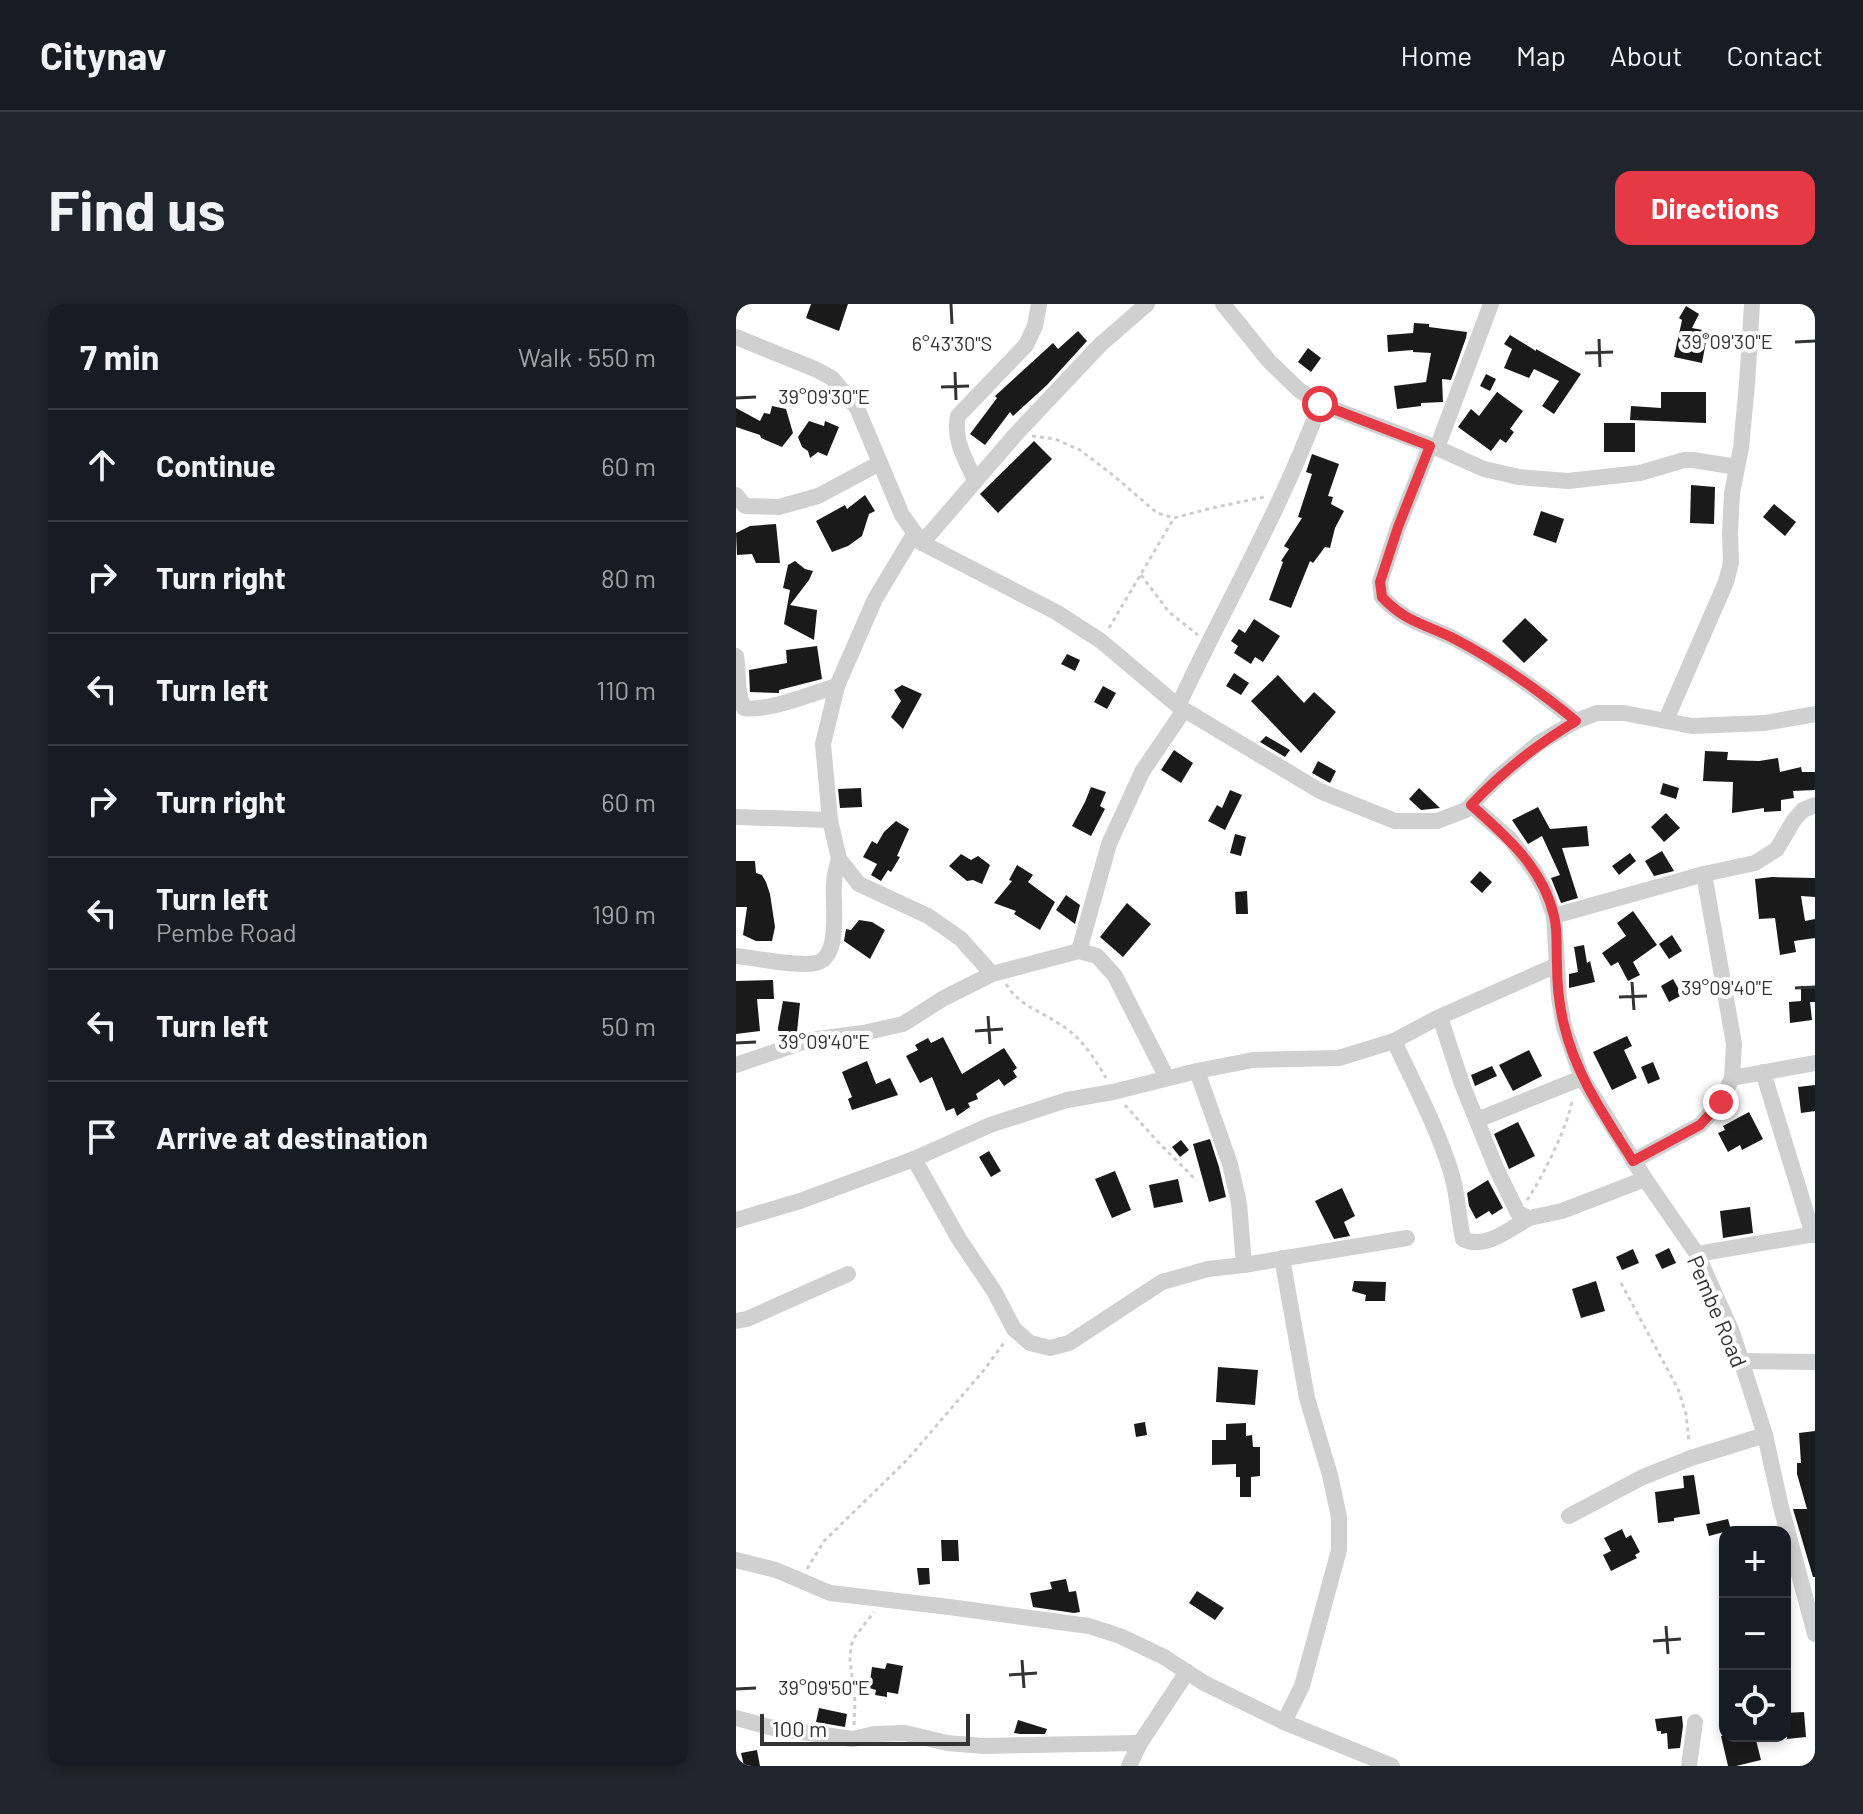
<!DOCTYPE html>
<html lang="en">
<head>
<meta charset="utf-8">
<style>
  body { margin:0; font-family:Barlow,sans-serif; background:#20242c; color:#f1f3f6 }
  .controls { position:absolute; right:24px; bottom:24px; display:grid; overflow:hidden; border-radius:16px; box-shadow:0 4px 12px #0003 }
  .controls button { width:72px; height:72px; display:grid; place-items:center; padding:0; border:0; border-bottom:2px solid #363941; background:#171b24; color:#f1f3f6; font:40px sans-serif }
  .scale { position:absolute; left:24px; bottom:20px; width:210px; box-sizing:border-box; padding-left:8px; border:4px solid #333; border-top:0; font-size:22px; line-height:28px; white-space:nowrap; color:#333; -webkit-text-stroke:6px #fff; paint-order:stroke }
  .stop { position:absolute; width:24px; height:24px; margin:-18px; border:6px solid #e63946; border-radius:50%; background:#fff }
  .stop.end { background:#e63946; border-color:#fff; box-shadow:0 2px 8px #0008 }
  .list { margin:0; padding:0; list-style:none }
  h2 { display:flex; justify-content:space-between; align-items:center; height:104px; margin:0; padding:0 32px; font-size:34px }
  h2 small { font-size:26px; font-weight:400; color:#9ea1a6 }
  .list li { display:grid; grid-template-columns:52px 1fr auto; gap:24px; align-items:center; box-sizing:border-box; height:112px; padding:0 32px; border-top:2px solid #363941 }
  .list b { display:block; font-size:30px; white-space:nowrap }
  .list p { margin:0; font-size:26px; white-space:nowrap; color:#9ea1a6 }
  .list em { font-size:26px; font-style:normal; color:#9ea1a6 }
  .icon { flex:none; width:44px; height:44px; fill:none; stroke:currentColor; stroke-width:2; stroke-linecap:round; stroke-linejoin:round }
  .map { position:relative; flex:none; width:1079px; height:1462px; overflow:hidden; border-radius:16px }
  header { display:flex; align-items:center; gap:48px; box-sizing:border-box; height:112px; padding:0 40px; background:#171b24; border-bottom:2px solid #363941 }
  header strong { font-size:38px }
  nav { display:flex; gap:44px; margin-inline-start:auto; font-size:28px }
  .intro { display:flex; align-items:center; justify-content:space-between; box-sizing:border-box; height:192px; padding:0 48px }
  h1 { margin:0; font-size:56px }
  .button { padding:20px 36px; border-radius:16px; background:#e63946; color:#fff; font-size:28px; font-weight:700 }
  main { display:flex; gap:48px; padding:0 48px }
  aside { flex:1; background:#171b24; border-radius:16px; box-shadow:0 4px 12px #0003 }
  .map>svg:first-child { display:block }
  .building { fill:#1a1a1a }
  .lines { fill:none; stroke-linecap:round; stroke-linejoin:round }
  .path { stroke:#cdcdcd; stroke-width:3; stroke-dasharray:4 4; stroke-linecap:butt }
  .minor { stroke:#d0d0d0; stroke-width:16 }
  .route { stroke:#e63946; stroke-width:10 }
  .ticks { fill:none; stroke:#333; stroke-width:3 }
  .labels { text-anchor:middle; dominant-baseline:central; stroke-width:8; stroke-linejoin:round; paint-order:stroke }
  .street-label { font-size:22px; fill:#333; stroke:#fff }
  .ticks-label { font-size:20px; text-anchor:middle; fill:#333; stroke:#fff; stroke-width:8; stroke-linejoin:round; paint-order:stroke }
</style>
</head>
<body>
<header>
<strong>Citynav</strong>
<nav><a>Home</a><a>Map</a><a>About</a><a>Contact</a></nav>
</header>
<div class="intro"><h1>Find us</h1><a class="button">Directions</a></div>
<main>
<aside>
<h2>7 min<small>Walk · 550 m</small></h2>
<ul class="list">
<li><svg class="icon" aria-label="ahead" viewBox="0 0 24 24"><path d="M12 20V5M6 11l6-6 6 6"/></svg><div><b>Continue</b></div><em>60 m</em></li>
<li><svg class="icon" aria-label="right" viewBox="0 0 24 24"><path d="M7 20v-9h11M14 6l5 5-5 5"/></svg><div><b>Turn right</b></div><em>80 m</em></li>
<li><svg class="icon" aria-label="left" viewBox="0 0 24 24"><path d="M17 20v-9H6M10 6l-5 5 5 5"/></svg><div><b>Turn left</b></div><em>110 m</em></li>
<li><svg class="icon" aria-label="right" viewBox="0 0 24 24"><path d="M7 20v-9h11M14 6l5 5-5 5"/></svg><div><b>Turn right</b></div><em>60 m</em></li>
<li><svg class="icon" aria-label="left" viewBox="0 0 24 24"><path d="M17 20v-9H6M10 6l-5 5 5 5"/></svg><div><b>Turn left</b><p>Pembe Road</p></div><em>190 m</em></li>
<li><svg class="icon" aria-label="left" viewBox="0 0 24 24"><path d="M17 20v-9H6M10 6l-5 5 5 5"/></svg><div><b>Turn left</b></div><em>50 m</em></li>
<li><svg class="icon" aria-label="arrive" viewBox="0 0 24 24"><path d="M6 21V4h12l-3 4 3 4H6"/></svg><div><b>Arrive at destination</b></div></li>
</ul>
</aside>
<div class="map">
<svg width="1079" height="1462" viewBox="0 0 1079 1462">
  <rect width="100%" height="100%" fill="#fff"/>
  <g class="building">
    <polygon points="75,0 112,0 103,27 70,14"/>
    <polygon points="950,2 963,10 956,24 972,27 966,59 938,53 946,16 943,14"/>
    <polygon points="678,19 693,20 693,23 731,28 730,34 715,76 706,75 707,98 685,99 685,102 661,105 658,82 690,78 695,49 677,48 677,46 652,48 651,31 677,29"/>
    <polygon points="342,27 351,37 311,81 277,112 274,108 249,141 234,130 261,94 259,92 317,39 322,45"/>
    <polygon points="774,31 800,47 800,45 845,70 818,110 806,102 823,77 798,65 793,74 768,64 776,45 768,40"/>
    <polygon points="572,44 585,54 575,68 562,58"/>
    <polygon points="750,70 760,75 754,87 744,82"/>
    <polygon points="761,88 787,107 774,125 778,128 770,139 764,135 755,147 722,123 735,105 743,112"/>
    <polygon points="925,88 970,88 970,119 894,116 895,102 925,104"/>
    <polygon points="36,102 50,105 57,129 46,143 25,134 24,131 0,123 0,104 24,117 28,109 34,110"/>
    <polygon points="73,117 88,122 89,117 103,123 91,152 82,148 74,154 72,147 66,143 62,133"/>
    <rect x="868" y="119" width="31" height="29"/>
    <polygon points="298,137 316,155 262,209 244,190"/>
    <polygon points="576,150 603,160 592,192 597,193 595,200 608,207 599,224 594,244 589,243 577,259 574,257 555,304 533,296 547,258 545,257 553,245 548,242 566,214 562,213 576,170 570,168"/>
    <polygon points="955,181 979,183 978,220 954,219"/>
    <polygon points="129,191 139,207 133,210 126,232 112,242 96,248 80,217 109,201 111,205"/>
    <polygon points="1038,200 1060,218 1049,232 1027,213"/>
    <polygon points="805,207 828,215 820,239 797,231"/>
    <polygon points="40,220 44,259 20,259 16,250 1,251 0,229 14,222"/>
    <polygon points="59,257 69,265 77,267 73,276 54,301 81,306 78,336 48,320 54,286 47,284 52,261"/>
    <polygon points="789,314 812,336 788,359 766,337"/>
    <polygon points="518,315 544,332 527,358 519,353 515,360 498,349 502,342 495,337 503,325 509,329"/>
    <polygon points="81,342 86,375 43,386 43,389 14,388 13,366 51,359 50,346"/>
    <polygon points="331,350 344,356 339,367 325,360"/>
    <polygon points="498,369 513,379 505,391 490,382"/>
    <polygon points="542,371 568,399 578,388 600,408 565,449 515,397"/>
    <polygon points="166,381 186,390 167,425 155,413 165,397 158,386"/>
    <polygon points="367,382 380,389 371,405 358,398"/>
    <polygon points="530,432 554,446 549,453 524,438"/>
    <polygon points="438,446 457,459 445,479 425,466"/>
    <polygon points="969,447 992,448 991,456 1023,457 1042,454 1044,468 1065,463 1066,468 1079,468 1079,486 1057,487 1058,494 1045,496 1045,507 1028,508 1028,504 996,509 997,478 967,477"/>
    <polygon points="582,457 600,467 594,479 576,469"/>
    <polygon points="927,479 943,484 940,495 924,490"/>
    <polygon points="355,483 370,488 364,502 369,505 355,532 336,522 349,498"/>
    <polygon points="125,484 126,503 104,504 102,485"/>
    <polygon points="683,484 704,504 685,506 673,495"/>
    <polygon points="494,486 506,491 489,526 472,517 481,501 486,504"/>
    <polygon points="802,503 814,525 851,522 853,542 826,544 842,594 825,599 815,574 824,571 806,532 792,540 776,516"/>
    <polygon points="930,509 944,524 928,538 915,523"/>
    <polygon points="160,517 173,525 161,552 164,553 155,568 152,566 145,577 135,571 141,560 127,553 136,537 141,540 148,528"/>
    <polygon points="499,530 510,533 505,552 494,549"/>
    <polygon points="926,547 938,567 918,572 909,557"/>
    <polygon points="894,549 900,557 883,571 876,562"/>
    <polygon points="225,550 235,556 242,552 254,561 246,580 237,576 231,577 213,562"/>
    <polygon points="0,557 19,557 20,569 26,571 30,578 34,590 39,623 36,637 20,637 7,631 11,603 0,603"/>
    <polygon points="281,561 297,571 292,578 319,598 304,626 278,610 280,607 258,599 276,577 273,576"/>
    <polygon points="744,567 756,578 746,589 734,578"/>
    <polygon points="1036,573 1079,574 1079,593 1065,592 1069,617 1079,615 1079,634 1058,637 1060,648 1044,651 1039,614 1023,615 1019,575"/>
    <polygon points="511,587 512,610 500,610 499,588"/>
    <polygon points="330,591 344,601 339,620 320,606"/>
    <polygon points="391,599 415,620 387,653 364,633"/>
    <polygon points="897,607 921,641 897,658 904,671 892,677 882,658 875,662 866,649 890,632 881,619"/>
    <polygon points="123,616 136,618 149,626 134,655 108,637 110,625 115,626"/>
    <polygon points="936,631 946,647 933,655 923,640"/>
    <polygon points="848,641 851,659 854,657 859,678 833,684 833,670 842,668 838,643"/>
    <polygon points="937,675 946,691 933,698 925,682"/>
    <polygon points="37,676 38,695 21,695 24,727 0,730 0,677"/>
    <polygon points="1065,682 1079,682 1079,698 1074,698 1076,716 1054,719 1053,698 1065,697"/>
    <polygon points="47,697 64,699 61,728 43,735 42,724"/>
    <polygon points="891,732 896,742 888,746 901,774 876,786 857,748"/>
    <polygon points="207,733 226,770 268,744 281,764 277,767 281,773 268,782 263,775 240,790 242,795 232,799 234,803 221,812 218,804 210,807 196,773 184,779 170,752 182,746 179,741 192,734 195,739"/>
    <polygon points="793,746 806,772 777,787 763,761"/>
    <polygon points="131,757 140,780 154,774 162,791 116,806 112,795 116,793 106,768"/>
    <polygon points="917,758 924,775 912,780 905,763"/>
    <polygon points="756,762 761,772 739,782 735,771"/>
    <polygon points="1079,781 1079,807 1065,809 1062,783"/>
    <polygon points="1013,808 1027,835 1006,846 1004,841 992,848 982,829 989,826 987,822"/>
    <polygon points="782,818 799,852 773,865 758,830"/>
    <polygon points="474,835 483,863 490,893 473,898 457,840"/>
    <polygon points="445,836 453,846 444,853 436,843"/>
    <polygon points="253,847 265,867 255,873 243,853"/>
    <polygon points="379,867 395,906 376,914 359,875"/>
    <polygon points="442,875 447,898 418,904 413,881"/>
    <polygon points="752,876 767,904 756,911 753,907 740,915 733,902 731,889"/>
    <polygon points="606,884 619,912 608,918 614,932 598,935 579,897"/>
    <polygon points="1014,903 1017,929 987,934 984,907"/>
    <polygon points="933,944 940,959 926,965 919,951"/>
    <polygon points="897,945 903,959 886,966 880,953"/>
    <polygon points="618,977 650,978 649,997 629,997 630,991 616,987"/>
    <polygon points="860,977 869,1007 845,1014 836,985"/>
    <polygon points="482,1063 522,1066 519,1101 480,1098"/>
    <polygon points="409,1118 411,1131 400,1133 398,1120"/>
    <polygon points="510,1119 510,1132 516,1131 517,1143 524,1143 524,1172 515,1173 515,1193 504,1193 504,1173 500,1173 500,1160 476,1161 476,1136 490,1136 490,1120"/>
    <polygon points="1079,1127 1079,1273 1077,1273 1057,1205 1071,1205 1061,1170 1061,1159 1065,1159 1063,1129"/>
    <polygon points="958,1171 964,1210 938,1214 938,1217 922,1219 919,1188 948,1184 947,1172"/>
    <polygon points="992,1215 995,1226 973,1232 970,1220"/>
    <polygon points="886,1225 890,1234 895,1231 904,1248 899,1251 901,1254 875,1267 867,1251 875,1247 868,1234"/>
    <polygon points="205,1236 222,1236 223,1257 206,1257"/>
    <polygon points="181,1264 193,1264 194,1280 183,1281"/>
    <polygon points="330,1275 333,1288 340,1287 344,1308 338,1309 297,1303 294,1289 316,1285 314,1278"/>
    <polygon points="461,1287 488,1304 479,1316 453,1299"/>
    <polygon points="151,1359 167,1362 162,1390 151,1388 151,1393 139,1391 140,1386 133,1384 136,1363 149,1365"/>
    <polygon points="83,1404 111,1410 109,1423 80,1418"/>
    <polygon points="1068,1408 1070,1433 1051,1435 1049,1409"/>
    <polygon points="946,1412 947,1422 944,1444 932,1445 931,1429 925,1430 925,1427 921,1427 919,1415"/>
    <polygon points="282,1416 311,1425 309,1430 284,1430 278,1429"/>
    <polygon points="985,1432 1019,1432 1025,1456 1000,1462 992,1462"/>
    <polygon points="21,1446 24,1462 8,1462 5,1449"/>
  </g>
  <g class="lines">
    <g class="path">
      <polyline points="296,132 319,135 344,146 378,172 421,209 438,214 476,204 528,193"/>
      <polyline points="405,271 433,308 462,331"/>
      <polyline points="373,324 438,214"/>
      <path d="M270,680c13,22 35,27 55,41 20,12 34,34 45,53"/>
      <polyline points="389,801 422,838 461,877"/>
      <path d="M791,896c14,-20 44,-79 45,-102"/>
      <polyline points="885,979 942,1085 950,1110 953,1138"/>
      <polyline points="71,1265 88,1237 171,1156 248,1066 270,1036"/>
      <polyline points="118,1421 119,1397 114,1356 115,1342 118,1334 138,1308"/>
    </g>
    <g class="minor">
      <polyline points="487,0 533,57 563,86 584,100 701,144 748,165 783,173 832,177 904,169 948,156 957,156 1001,163"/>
      <polyline points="0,33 79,65 96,74 121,104 166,211 186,239 320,308 365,337 442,402 584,487 659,517 701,517 730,506 761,474 803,439 840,417 861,409 888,409 956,422 1029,419 1079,410"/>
      <path d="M694,142l-32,81 -18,55 2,15c22,24 41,27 69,40 45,23 86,52 125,84"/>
      <polyline points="701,144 755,0"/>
      <path d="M239,176c-10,-21 -22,-41 -17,-64l68,-71 9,-19 4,-22"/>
      <polyline points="0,191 9,202 43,203 82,192 144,159"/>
      <polyline points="178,230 139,295 101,382 87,440 94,516 103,555 123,580 192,612 225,635 256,670"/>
      <polyline points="186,239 280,130 364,41 411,0"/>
      <path d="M0,352c3,17 0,37 8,52 23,4 69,-15 93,-22"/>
      <path d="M442,402c47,-101 104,-198 142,-302"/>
      <polyline points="930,416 990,278 995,259 994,229 996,189 1005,144 1011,80 1016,0"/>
      <polyline points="735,501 774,535 797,565 809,586 818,612 823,694 828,723 846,774 909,875 961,950 996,1028 1029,1131 1045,1203 1079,1330"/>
      <polyline points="0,513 94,516"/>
      <polyline points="818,612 968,570 1019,559 1041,545 1058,516 1067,506 1079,501"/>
      <polyline points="343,647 373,540 406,468 448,406"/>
      <path d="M0,652c20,2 62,11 80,7 26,-6 16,-60 18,-80 0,-8 3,-16 5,-24"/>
      <polyline points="704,713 726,780 760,864 782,909 793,914 826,907 909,875"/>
      <path d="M658,737c20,43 43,86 57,131 7,22 7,44 12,67 22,11 47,-10 66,-21"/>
      <polyline points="0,761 73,736 127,729 167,720 208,694 256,670 343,647 361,652 379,672 431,774"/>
      <polyline points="461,767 494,860 503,899 508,961"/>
      <polyline points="1027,768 1077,931"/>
      <polyline points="996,774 1079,759"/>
      <polyline points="741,816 846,774"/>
      <polyline points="178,855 223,935 258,987 278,1025 294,1039 314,1044 333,1039 426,978 472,965 508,961 671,934"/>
      <polyline points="897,857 964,821 985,798 996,774 998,740 968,570"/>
      <polyline points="0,916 64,897 178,855 254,821 331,796 377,788 461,767 517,756 603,754 658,737 701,714 821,661"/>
      <polyline points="961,950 1079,930"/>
      <polyline points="546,954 571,1094 594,1171 603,1213 603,1246 566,1382 548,1418"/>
      <polyline points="0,1017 11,1015 112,970"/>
      <polyline points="1004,1057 1079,1058"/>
      <polyline points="833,1212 907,1173 955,1154 1029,1131"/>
      <polyline points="0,1256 40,1266 94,1289 213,1303 353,1322 384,1332 428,1353 468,1379 548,1418 656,1462"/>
      <polyline points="0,1414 37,1424 117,1435 138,1430 169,1429 211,1439 247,1442 404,1439"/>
      <polyline points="393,1462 404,1439 451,1368"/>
      <polyline points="953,1462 959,1418"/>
    </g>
  </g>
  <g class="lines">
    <path class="route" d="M584,100l110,42 -32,81 -18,55 2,15c22,24 42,27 69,40 45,23 86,52 125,84 -40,24 -73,50 -105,84 35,31 72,63 83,111 4,15 2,32 3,48 0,21 2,41 7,61 12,51 42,93 69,136l67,-36 21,-23"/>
  </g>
  <path class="ticks" d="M215,0l1,20M863,35l1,28M1059,38l20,-1M849,49l28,-1M219,68l1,28M205,83l28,-1M0,94l20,-1M896,678l2,28M1059,684l20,-1M883,693l28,-1M252,712l2,28M239,727l28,-2M0,739l20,-1M930,1322l2,28M917,1337l28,-2M286,1356l2,28M273,1371l28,-2M0,1385l20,-1"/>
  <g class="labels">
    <g class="street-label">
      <text transform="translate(982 1007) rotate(67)">Pembe Road</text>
    </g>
  </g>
  <g class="ticks-label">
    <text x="991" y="45">39°09'30"E</text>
    <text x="216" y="47">6°43'30"S</text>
    <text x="88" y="100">39°09'30"E</text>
    <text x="991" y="691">39°09'40"E</text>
    <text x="88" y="745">39°09'40"E</text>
    <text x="88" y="1391">39°09'50"E</text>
  </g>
</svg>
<div class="controls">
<button>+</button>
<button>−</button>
<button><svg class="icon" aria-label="locate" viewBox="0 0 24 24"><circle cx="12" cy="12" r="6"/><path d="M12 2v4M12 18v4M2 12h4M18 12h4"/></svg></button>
</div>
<div class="scale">100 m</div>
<div class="stop" style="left:584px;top:100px"></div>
<div class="stop end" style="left:985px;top:798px"></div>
</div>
</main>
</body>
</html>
